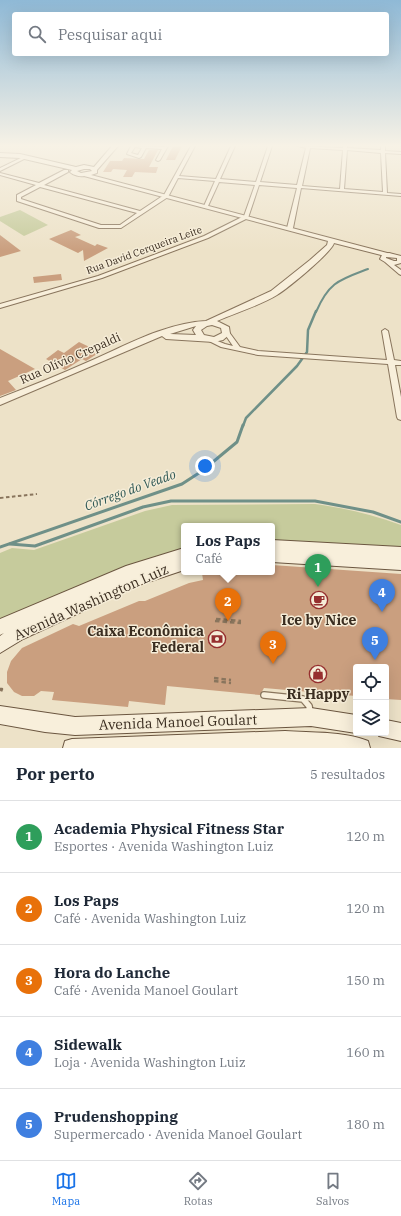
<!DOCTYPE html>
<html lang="pt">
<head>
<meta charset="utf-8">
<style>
  body { margin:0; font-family:"IBM Plex Serif",serif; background:#f2f2f3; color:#1f2937 }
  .controls { position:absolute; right:12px; bottom:12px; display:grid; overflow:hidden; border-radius:4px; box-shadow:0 4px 16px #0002 }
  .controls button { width:36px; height:36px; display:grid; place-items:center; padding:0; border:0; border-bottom:1px solid #e0e1e3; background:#fff; color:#1f2937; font:20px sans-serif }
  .you { position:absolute; left:205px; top:466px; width:14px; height:14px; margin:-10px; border:3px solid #fff; border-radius:50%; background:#1a73e8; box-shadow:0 0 0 6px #1a73e833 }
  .badge { display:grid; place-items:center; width:26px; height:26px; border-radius:50%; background:#1a73e8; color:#fff; font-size:13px; font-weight:700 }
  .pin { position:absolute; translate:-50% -33px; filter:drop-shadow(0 1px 2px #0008) }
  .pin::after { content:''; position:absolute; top:21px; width:14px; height:12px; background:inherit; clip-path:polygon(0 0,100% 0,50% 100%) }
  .popup { position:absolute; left:181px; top:523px; width:94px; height:52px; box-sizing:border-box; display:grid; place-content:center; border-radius:4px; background:#fff; filter:drop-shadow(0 1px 3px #0005); font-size:13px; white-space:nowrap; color:#747a83 }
  .popup b { font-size:15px; color:#1f2937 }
  .popup::after { content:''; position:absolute; left:50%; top:100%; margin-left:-8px; border:8px solid transparent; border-top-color:#fff }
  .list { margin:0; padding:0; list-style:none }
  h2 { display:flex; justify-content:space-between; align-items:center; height:52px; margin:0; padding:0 16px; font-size:17px }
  h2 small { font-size:13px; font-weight:400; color:#747a83 }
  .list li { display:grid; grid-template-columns:26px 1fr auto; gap:12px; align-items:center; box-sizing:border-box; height:72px; padding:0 16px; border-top:1px solid #e0e1e3 }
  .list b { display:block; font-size:15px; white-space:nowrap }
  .list p { margin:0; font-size:13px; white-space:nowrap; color:#747a83 }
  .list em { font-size:13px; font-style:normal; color:#747a83 }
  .icon { flex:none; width:22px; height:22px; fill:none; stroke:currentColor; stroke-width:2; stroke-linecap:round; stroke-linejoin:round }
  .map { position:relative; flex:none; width:401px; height:748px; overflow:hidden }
  .search { position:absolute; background:#fff; box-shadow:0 4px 16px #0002; left:12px; right:12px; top:12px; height:44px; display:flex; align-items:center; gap:10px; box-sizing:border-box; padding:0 14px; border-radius:4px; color:#747a83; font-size:15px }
  .sheet { height:412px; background:#fff }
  nav { display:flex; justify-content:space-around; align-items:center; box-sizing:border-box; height:56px; border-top:1px solid #e0e1e3; background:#fff; font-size:11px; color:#747a83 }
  nav a { display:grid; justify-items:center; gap:2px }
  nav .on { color:#1a73e8 }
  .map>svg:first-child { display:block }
  .green { fill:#c6cb9c }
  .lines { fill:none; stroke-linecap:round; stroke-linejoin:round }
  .stream-far2 { stroke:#6f9088; stroke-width:2 }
  .stream-far1 { stroke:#6f9088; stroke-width:2.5 }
  .stream { stroke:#6f9088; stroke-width:3 }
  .building { fill:#ca9f7f }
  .service-casing { stroke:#89755d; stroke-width:8 }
  .minor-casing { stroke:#89755d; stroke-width:2 }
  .tertiary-casing { stroke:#89755d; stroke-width:2 }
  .secondary-casing { stroke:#6b5640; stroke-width:2 }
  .path-far1 { stroke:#89755d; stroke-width:2; stroke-dasharray:3.5 2.5; stroke-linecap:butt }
  .path { stroke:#89755d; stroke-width:2.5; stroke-dasharray:4.5 3; stroke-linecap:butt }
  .service { stroke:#f8efdb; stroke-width:5.5 }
  .minor { fill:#f8efdb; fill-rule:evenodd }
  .tertiary { fill:#f8efdb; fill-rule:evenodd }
  .secondary { fill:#f8efdb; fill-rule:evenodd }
  .labels { text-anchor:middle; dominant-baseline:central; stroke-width:3; stroke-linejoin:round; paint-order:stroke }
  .far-street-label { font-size:10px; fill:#3a2d20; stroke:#f5ecd7 }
  .street-label { font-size:12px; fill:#3a2d20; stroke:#f5ecd7 }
  .water-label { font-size:13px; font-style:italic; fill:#305956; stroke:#f5ecd7 }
  .near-street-label { font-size:14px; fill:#3a2d20; stroke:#f5ecd7 }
  .near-poi-label { font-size:14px; font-weight:bold; fill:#3a2d20; stroke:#f5ecd7 }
</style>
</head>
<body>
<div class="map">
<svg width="401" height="748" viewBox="0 0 401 748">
  <rect width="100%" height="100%" fill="#ede2c8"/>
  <g class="green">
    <polygon points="20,210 48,225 24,236 0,221 0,217"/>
    <path d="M315,504c30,4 58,11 86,21v23l-129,-6v-16h-88v23l-184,74v-70l12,-5 22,2 111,-39 27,-6z"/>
  </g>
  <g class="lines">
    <path class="stream-far2" d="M316,312c13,-30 23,-32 52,-43"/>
    <polyline class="stream-far1" points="243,426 246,418 297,366 307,352 308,330 316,311"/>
    <g class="stream">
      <polyline points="10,544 35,546 143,507 171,501 315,501 373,512 401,522"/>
      <polyline points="0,547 182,484 202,471 237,442 243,425"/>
    </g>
  </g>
  <g class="building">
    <polygon points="173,146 182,146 175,160 166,160"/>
    <polygon points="149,150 158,150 149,167 158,167 156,173 135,172 132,177 123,177 127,170 113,169 111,172 103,172 110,161 122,161 124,158 144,159"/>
    <polygon points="71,230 81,235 75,237 95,246 97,244 108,248 84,261 83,250 78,253 49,239"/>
    <polygon points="0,235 21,251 0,257"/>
    <polygon points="61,274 62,280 34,283 33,277"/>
    <polygon points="79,342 100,352 86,361 82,359 65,370 46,359 58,350 64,353"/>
    <polygon points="0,349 35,369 8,381 16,390 0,396"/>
    <polygon points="272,565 401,574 401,700 386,699 386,667 356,667 356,696 264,688 260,695 167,686 165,705 129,701 128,707 52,700 54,692 41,691 34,696 22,696 14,692 7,683 7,672 11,661 22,648 73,624 79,626 139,601 145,601 189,583 203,580 202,573 272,572"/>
  </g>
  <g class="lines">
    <defs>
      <polyline id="service" points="264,695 303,699 309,706 310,712"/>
      <g id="minor">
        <path d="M131,146l33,1 4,-1 -8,14 -2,1 -2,-1 6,-11 -16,-1 -5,9 -2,1 -12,-4zM135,147l7,1 -4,7 -7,-2z"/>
        <path d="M191,146h4l-16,30 37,3 15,-33h4l-15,33 36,3 12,-36h4l-12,36 37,3 9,-37 -8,-2 45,2v-2h4v2l34,2v-4h4v5l16,1v2l-16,-1 2,40 14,1v2l-100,-8 -8,40 -3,2 -3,-2 10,-40 -38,-3 -11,33 -40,20 -106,40 -102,30v-4l98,-28 106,-40 40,-20 11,-31 -36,-3 -11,24 -2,1 -2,-1 11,-25 -37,-3 -10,19 -47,31h-22l-82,-27v-6l19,-10 -36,-10v-2l39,10 25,-13h4v2l-24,13 96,26 24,-16zM310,148l33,2 -3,39 -38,-3zM347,150l34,3 2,39 -39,-3zM40,187l97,26 -17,12h-19l-80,-26v-2z"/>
        <polygon points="25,156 28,157 0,171 0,168"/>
        <path d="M389,253l12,3v7l-7,2 7,5v5l-2,-1 -14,-12 -5,-3 2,-4zM386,257l11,1v3h-3l-8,-3z"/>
        <polygon points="385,329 388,331 394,360 401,361 401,365 395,365 401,397 401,420 398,419 397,417 388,364 258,355 221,347 207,340 210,338 225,344 233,346 224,333 227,331 229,332 240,347 258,351 387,360 382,331"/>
      </g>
      <path id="tertiary" d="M112,146h6l-21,24v3l-6,2 300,79 1,1 -3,2 -55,-14c-3,10 -46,45 -57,52 -16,10 -42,18 -60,26l12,6 1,7 -7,6 -9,2 -48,-3 -4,-3 -162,69v-7c29,-11 59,-23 88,-36 37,-16 77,-39 118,-41l65,-30 39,-31 17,-15 1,-4 -244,-65c-4,1 -11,-1 -14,-4l2,-2 -52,-12 -20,-1v-4l20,1 56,13 8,-2 10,2zM84,169h6l2,2 -11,2 -4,-2zM212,325l9,3 1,5 -8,4 -10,-2 -3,-5 6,-4zM196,326l-3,4 3,5 -26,-1z"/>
      <g id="secondary">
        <polygon points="272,540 401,547 401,570 272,562"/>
        <polygon points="184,548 184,570 139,585 23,639 0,653 0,636 4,633 0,635 0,619 126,566"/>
        <polygon points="0,706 75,717 311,708 356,715 356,733 311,726 75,735 45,732 0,724"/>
        <polygon points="386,720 401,723 401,741 379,736 378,733 386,733"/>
        <path d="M285,731c27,2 58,0 83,10l2,7h-307l2,-7 7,-2z"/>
      </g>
    </defs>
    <use href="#service" class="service-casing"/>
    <use href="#minor" class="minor-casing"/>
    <use href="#tertiary" class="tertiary-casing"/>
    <use href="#secondary" class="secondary-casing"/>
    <polyline class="path-far1" points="0,498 37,494"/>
    <g class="path">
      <polyline points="216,619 241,621"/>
      <polyline points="215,621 241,623"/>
      <polyline points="214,678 231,680"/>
      <polyline points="214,681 231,683"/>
      <polyline points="0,689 2,689 0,694"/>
    </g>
    <use href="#service" class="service"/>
    <use href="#minor" class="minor"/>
    <use href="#tertiary" class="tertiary"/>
    <use href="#secondary" class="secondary"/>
  </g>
  <linearGradient id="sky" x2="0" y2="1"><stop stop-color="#8fb9d6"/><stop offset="0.58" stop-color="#f7f2e6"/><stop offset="1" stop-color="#f7f2e6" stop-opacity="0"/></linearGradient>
  <rect width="401" height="251" fill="url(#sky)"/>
  <defs>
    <symbol id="cafe-ring" viewBox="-11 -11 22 22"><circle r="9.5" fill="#f5ecd7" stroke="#962f2f" stroke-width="1.5"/><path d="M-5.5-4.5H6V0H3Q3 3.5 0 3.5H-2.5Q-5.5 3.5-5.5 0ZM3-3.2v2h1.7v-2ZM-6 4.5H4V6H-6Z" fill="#962f2f"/></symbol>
    <symbol id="bank-ring" viewBox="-11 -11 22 22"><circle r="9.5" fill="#f5ecd7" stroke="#962f2f" stroke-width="1.5"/><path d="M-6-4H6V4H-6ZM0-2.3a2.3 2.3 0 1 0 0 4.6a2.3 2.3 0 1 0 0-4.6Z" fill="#962f2f"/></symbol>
    <symbol id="shop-ring" viewBox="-11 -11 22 22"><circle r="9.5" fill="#f5ecd7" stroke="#962f2f" stroke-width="1.5"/><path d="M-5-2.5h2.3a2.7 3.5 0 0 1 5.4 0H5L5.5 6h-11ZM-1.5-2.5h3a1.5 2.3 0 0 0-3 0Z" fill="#962f2f"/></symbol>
  </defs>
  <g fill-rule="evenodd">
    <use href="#cafe-ring" x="309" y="590" width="20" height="20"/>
    <use href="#bank-ring" x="207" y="629" width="20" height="20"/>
    <use href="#shop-ring" x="308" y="664" width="20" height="20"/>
  </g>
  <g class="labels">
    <g class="far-street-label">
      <text transform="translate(144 250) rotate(-20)">Rua David Cerqueira Leite</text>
    </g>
    <g class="street-label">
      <text transform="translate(70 358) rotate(-24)">Rua Olívio Crepaldi</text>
    </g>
    <g class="water-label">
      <text transform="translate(130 490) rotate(-20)">Córrego do Veado</text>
    </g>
    <g class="near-street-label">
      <text transform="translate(91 602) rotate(-24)">Avenida Washington Luiz</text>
      <text transform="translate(178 722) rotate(-2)">Avenida Manoel Goulart</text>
    </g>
    <g class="near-poi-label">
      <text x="319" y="620">Ice by Nice</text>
      <text x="204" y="631" text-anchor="end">Caixa Econômica<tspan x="204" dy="16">Federal</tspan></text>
      <text x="318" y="694">Ri Happy</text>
    </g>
  </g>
</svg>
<div class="controls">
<button><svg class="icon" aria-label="locate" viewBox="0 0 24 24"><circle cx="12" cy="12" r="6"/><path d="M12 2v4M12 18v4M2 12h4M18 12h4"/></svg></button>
<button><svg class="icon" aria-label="layers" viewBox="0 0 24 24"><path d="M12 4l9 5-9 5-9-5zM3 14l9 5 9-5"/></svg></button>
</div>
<div class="you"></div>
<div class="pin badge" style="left:318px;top:587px;background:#2e9e5b">1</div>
<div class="pin badge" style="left:228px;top:621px;background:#e8710a">2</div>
<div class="popup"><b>Los Paps</b>Café</div>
<div class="pin badge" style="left:273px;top:664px;background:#e8710a">3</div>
<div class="pin badge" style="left:382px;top:612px;background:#3f7fe0">4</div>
<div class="pin badge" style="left:375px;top:660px;background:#3f7fe0">5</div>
<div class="search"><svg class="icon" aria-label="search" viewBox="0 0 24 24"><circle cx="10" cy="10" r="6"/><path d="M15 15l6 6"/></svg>Pesquisar aqui</div>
</div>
<section class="sheet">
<h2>Por perto<small>5 resultados</small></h2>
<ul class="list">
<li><span class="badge" style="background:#2e9e5b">1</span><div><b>Academia Physical Fitness Star</b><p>Esportes · Avenida Washington Luiz</p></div><em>120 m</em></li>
<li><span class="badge" style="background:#e8710a">2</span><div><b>Los Paps</b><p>Café · Avenida Washington Luiz</p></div><em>120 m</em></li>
<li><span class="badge" style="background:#e8710a">3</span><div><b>Hora do Lanche</b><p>Café · Avenida Manoel Goulart</p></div><em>150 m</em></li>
<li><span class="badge" style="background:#3f7fe0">4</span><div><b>Sidewalk</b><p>Loja · Avenida Washington Luiz</p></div><em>160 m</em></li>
<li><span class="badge" style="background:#3f7fe0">5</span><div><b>Prudenshopping</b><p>Supermercado · Avenida Manoel Goulart</p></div><em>180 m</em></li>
</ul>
</section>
<nav>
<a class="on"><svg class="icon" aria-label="map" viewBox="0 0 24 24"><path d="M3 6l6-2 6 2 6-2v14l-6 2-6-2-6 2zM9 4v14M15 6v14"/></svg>Mapa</a>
<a><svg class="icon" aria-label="directions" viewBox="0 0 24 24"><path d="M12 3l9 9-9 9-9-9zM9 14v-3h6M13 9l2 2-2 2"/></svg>Rotas</a>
<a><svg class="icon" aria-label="saved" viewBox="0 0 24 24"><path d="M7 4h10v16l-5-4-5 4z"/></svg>Salvos</a>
</nav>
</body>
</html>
